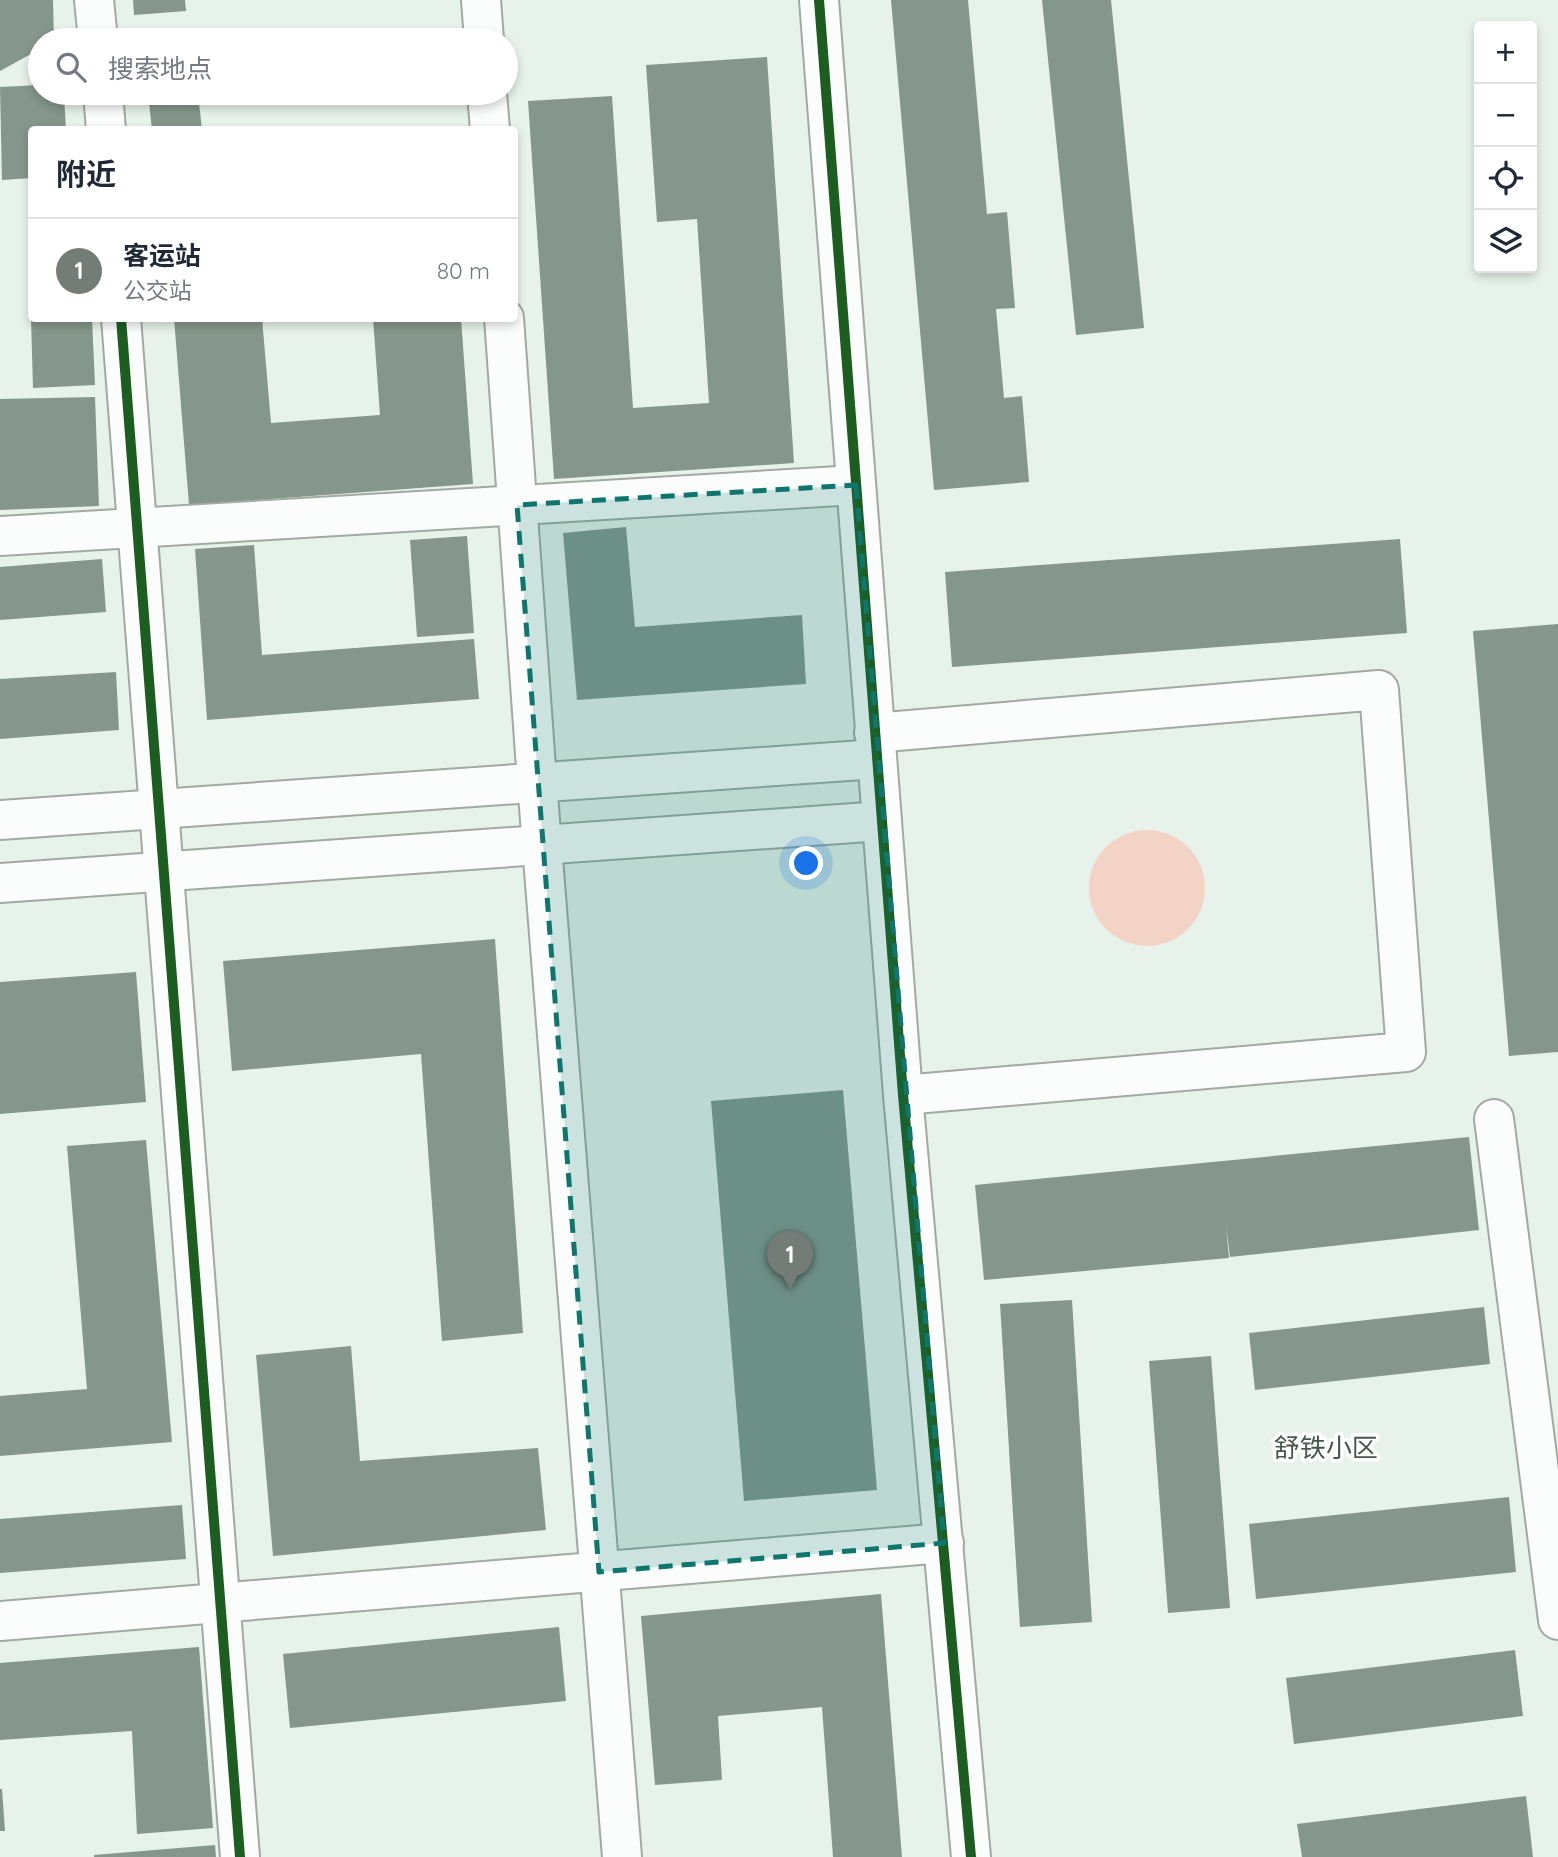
<!DOCTYPE html>
<html lang="zh">
<head>
<meta charset="utf-8">
<style>
  body { margin:0; font-family:Quicksand,"Noto Sans SC",sans-serif; background:#f2f2f3; color:#1f2937 }
  .controls { position:absolute; right:21px; top:21px; display:grid; overflow:hidden; border-radius:7px; box-shadow:0 4px 10px #0003 }
  .controls button { width:63px; height:63px; display:grid; place-items:center; padding:0; border:0; border-bottom:2px solid #e0e1e3; background:#fff; color:#1f2937; font:35px sans-serif }
  .you { position:absolute; left:807px; top:864px; width:24px; height:24px; margin:-18px; border:5px solid #fff; border-radius:50%; background:#1a73e8; box-shadow:0 0 0 10px #1a73e833 }
  .badge { display:grid; place-items:center; width:46px; height:46px; border-radius:50%; background:#737c76; color:#fff; font-size:23px; font-weight:700 }
  .pin { position:absolute; translate:-50% -58px; filter:drop-shadow(0 2px 4px #0008) }
  .pin::after { content:''; position:absolute; top:37px; width:24px; height:21px; background:inherit; clip-path:polygon(0 0,100% 0,50% 100%) }
  .list { margin:0; padding:0; list-style:none }
  h2 { display:flex; justify-content:space-between; align-items:center; height:91px; margin:0; padding:0 28px; font-size:30px }
  h2 small { font-size:23px; font-weight:400; color:#747a83 }
  .list li { display:grid; grid-template-columns:46px 1fr auto; gap:21px; align-items:center; box-sizing:border-box; height:105px; padding:0 28px; border-top:2px solid #e0e1e3 }
  .list b { display:block; font-size:26px; white-space:nowrap }
  .list p { margin:0; font-size:23px; white-space:nowrap; color:#747a83 }
  .list em { font-size:23px; font-style:normal; color:#747a83 }
  .icon { flex:none; width:38px; height:38px; fill:none; stroke:currentColor; stroke-width:2; stroke-linecap:round; stroke-linejoin:round }
  .map { position:relative; flex:none; width:1558px; height:1857px; overflow:hidden }
  .search { position:absolute; background:#fff; box-shadow:0 4px 10px #0003; left:28px; top:28px; width:490px; height:77px; display:flex; align-items:center; gap:18px; box-sizing:border-box; padding:0 24px; border-radius:38px; color:#747a83; font-size:26px }
  .panel { position:absolute; background:#fff; box-shadow:0 4px 10px #0003; left:28px; top:126px; width:490px; height:196px; border-radius:7px }
  .map>svg:first-child { display:block }
  .green { fill:#f4d3c7 }
  .building { fill:#85978c }
  .lines { fill:none; stroke-linecap:round; stroke-linejoin:round }
  .minor-casing { stroke:#a1a9a3; stroke-width:42 }
  .minor { stroke:#fbfdfc; stroke-width:38 }
  .cycleway-casing { stroke:#fefefe; stroke-width:15 }
  .cycleway { stroke:#1b5e20; stroke-width:10 }
  .marked { fill:#0f766e; fill-opacity:0.2; stroke:#0f766e; stroke-width:5; stroke-dasharray:14 9; stroke-linejoin:round }
  .labels { text-anchor:middle; dominant-baseline:central; stroke-width:7; stroke-linejoin:round; paint-order:stroke }
  .neighbourhood-label { font-size:26px; fill:#46574c; stroke:#fefefe }
</style>
</head>
<body>
<div class="map">
<svg width="1558" height="1857" viewBox="0 0 1558 1857">
  <rect width="100%" height="100%" fill="#e7f2ea"/>
  <circle class="green" cx="1147" cy="888" r="58"/>
  <g class="building">
    <polygon points="0,0 53,0 54,40 40,40 40,49 0,71"/>
    <polygon points="133,0 185,0 186,11 134,15"/>
    <polygon points="891,0 968,0 987,214 1007,212 1015,308 996,309 1004,398 1022,396 1029,482 934,490"/>
    <polygon points="1042,0 1111,0 1144,328 1076,335"/>
    <polygon points="191,34 192,40 150,40 150,38"/>
    <polygon points="767,57 794,463 554,479 528,101 612,96 633,408 709,403 697,219 657,222 646,65"/>
    <polygon points="40,85 40,93 64,93 66,130 32,130 32,178 2,180 0,87"/>
    <polygon points="148,93 198,93 202,130 152,130"/>
    <polygon points="31,318 92,318 95,385 33,388"/>
    <polygon points="174,318 262,318 271,423 380,415 373,318 461,318 473,484 189,505"/>
    <polygon points="95,397 99,506 0,510 0,399"/>
    <polygon points="626,527 635,627 802,615 806,684 577,700 563,533"/>
    <polygon points="467,536 474,633 417,637 410,540"/>
    <polygon points="1400,539 1407,633 952,667 945,572"/>
    <polygon points="254,545 262,655 474,639 479,699 207,720 195,549"/>
    <polygon points="102,559 106,612 0,620 0,567"/>
    <polygon points="1558,624 1558,1052 1509,1056 1473,631"/>
    <polygon points="116,672 119,730 0,739 0,679"/>
    <polygon points="495,939 523,1333 442,1341 421,1054 232,1071 223,961"/>
    <polygon points="136,972 146,1102 0,1114 0,982"/>
    <polygon points="843,1090 877,1490 744,1501 711,1101"/>
    <polygon points="1469,1137 1479,1230 1230,1257 1226,1225 1229,1258 984,1280 975,1185"/>
    <polygon points="146,1140 172,1442 0,1456 0,1396 87,1389 67,1146"/>
    <polygon points="1072,1300 1092,1622 1020,1627 1000,1304"/>
    <polygon points="1484,1307 1490,1364 1255,1390 1249,1333"/>
    <polygon points="351,1346 360,1461 538,1448 546,1530 273,1556 256,1355"/>
    <polygon points="1211,1356 1230,1608 1168,1613 1149,1361"/>
    <polygon points="1509,1497 1516,1572 1256,1599 1249,1524"/>
    <polygon points="182,1505 186,1559 0,1573 0,1519"/>
    <polygon points="881,1594 902,1857 833,1857 822,1707 718,1716 722,1780 655,1785 641,1616"/>
    <polygon points="559,1627 566,1701 290,1728 283,1654"/>
    <polygon points="199,1647 213,1828 137,1834 132,1731 0,1740 0,1663"/>
    <polygon points="1515,1650 1523,1716 1294,1744 1286,1678"/>
    <polygon points="0,1789 2,1789 5,1831 0,1831"/>
    <polygon points="1526,1796 1533,1857 1302,1857 1297,1824"/>
    <polygon points="215,1845 216,1857 94,1857 94,1855"/>
  </g>
  <g class="lines">
    <defs>
      <g id="minor">
        <polyline points="94,0 98,40"/>
        <polyline points="481,0 484,40"/>
        <polyline points="819,0 903,1095 971,1857"/>
        <polyline points="103,93 106,130"/>
        <polyline points="487,93 490,130"/>
        <polyline points="121,318 240,1857"/>
        <polyline points="504,318 537,782 622,1857"/>
        <polyline points="0,536 856,485"/>
        <polyline points="874,733 1379,690 1406,1052 903,1095"/>
        <polyline points="0,820 877,759"/>
        <polyline points="0,883 882,821"/>
        <polyline points="1494,1119 1558,1620"/>
        <polyline points="0,1621 944,1543"/>
      </g>
    </defs>
    <use href="#minor" class="minor-casing"/>
    <use href="#minor" class="minor"/>
    <defs>
      <g id="cycleway">
        <polyline points="819,0 903,1095 971,1857"/>
        <polyline points="121,318 240,1857"/>
      </g>
    </defs>
    <use href="#cycleway" class="cycleway-casing"/>
    <use href="#cycleway" class="cycleway"/>
  </g>
  <path class="marked" d="M856,485l88,1058 -345,29 -82,-1067z"/>
  <g class="labels">
    <g class="neighbourhood-label">
      <text x="1326" y="1447">舒铁小区</text>
    </g>
  </g>
</svg>
<div class="controls">
<button>+</button>
<button>−</button>
<button><svg class="icon" aria-label="locate" viewBox="0 0 24 24"><circle cx="12" cy="12" r="6"/><path d="M12 2v4M12 18v4M2 12h4M18 12h4"/></svg></button>
<button><svg class="icon" aria-label="layers" viewBox="0 0 24 24"><path d="M12 4l9 5-9 5-9-5zM3 14l9 5 9-5"/></svg></button>
</div>
<div class="you"></div>
<div class="pin badge" style="left:790px;top:1289px">1</div>
<div class="search"><svg class="icon" aria-label="search" viewBox="0 0 24 24"><circle cx="10" cy="10" r="6"/><path d="M15 15l6 6"/></svg>搜索地点</div>
<section class="panel">
<h2>附近<small></small></h2>
<ul class="list">
<li><span class="badge">1</span><div><b>客运站</b><p>公交站</p></div><em>80 m</em></li>
</ul>
</section>
</div>
</body>
</html>
